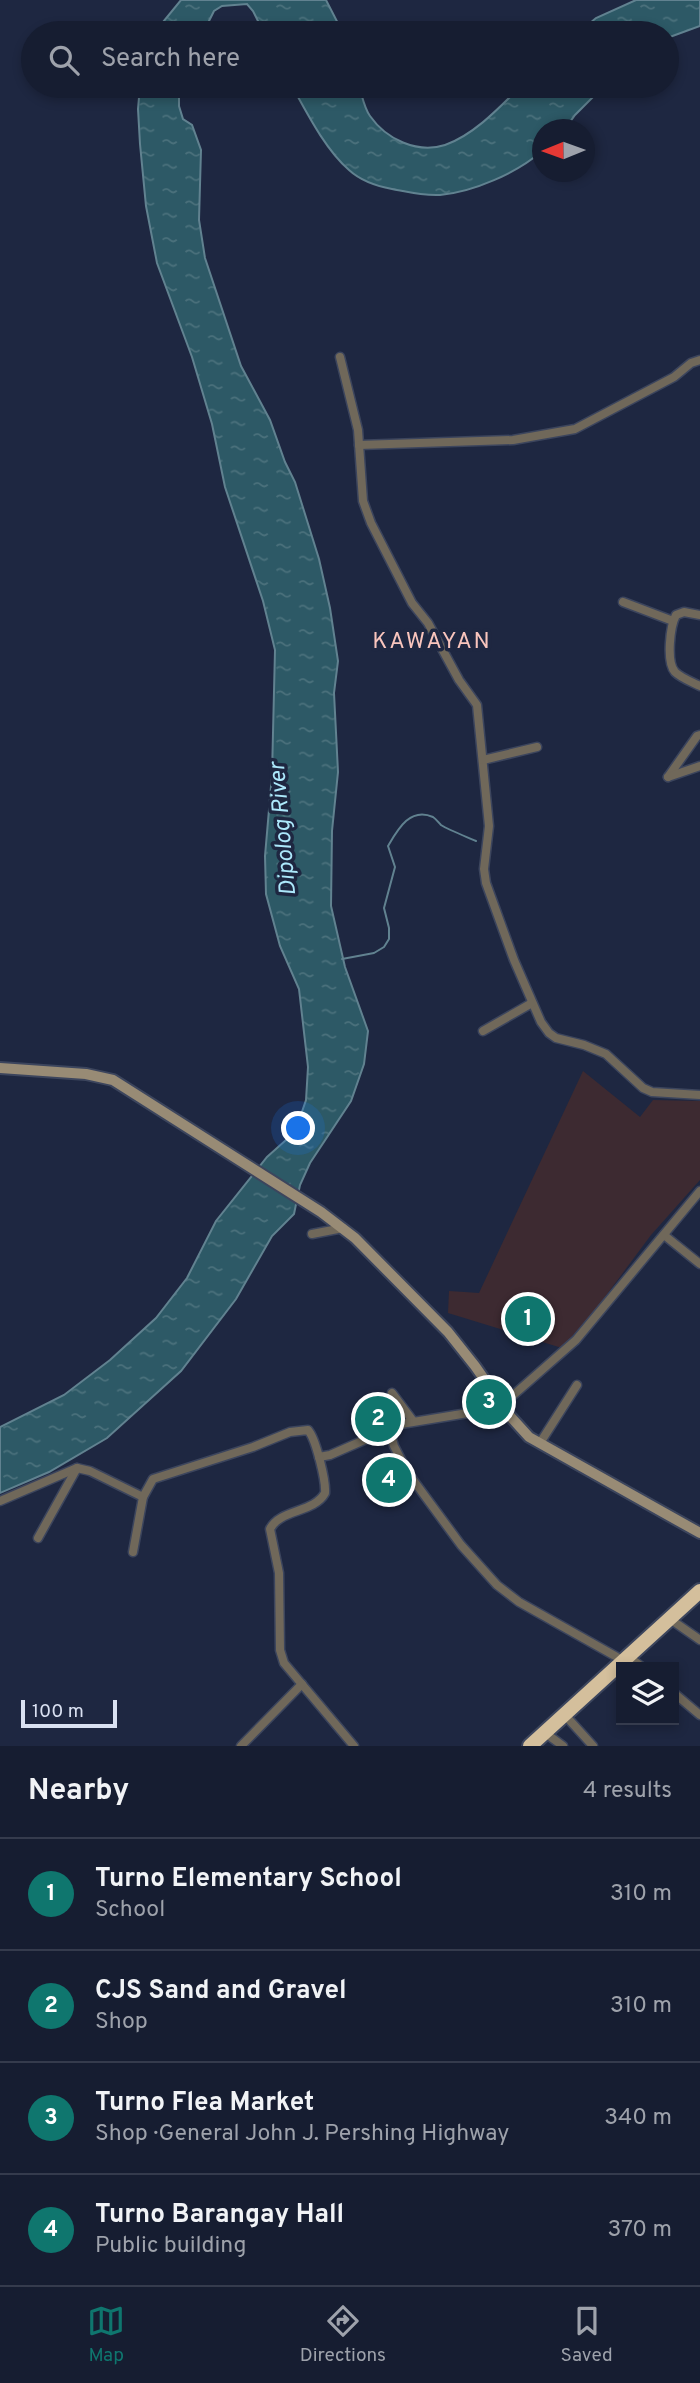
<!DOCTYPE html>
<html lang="en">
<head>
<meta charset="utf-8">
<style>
  body { margin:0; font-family:Overpass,sans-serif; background:#232a3d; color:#f1f3f6 }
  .controls { position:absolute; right:21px; bottom:21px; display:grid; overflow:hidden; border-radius:0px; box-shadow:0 4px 10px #0003 }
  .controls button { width:63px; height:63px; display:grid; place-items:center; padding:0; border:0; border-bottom:2px solid #353b4d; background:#161d31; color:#f1f3f6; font:35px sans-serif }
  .compass { position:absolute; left:532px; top:119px; width:63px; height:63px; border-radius:50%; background:#161d31; box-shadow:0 4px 10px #0003; rotate:269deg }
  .scale { position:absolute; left:21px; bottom:18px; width:96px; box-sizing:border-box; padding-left:7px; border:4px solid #d9e0f1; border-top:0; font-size:19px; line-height:24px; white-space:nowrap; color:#d9e0f1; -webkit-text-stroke:5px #1e2741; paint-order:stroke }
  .you { position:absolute; left:299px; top:1129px; width:24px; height:24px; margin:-18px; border:5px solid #fff; border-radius:50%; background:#1a73e8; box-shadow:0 0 0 10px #1a73e833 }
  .badge { display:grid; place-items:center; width:46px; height:46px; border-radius:50%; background:#0f766e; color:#fff; font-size:23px; font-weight:700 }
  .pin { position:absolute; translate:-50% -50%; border:4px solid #fff; box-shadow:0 2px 7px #0006 }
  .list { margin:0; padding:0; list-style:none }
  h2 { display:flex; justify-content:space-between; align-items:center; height:91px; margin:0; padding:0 28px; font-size:30px }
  h2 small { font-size:23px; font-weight:400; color:#9ea2ab }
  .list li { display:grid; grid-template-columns:46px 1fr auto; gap:21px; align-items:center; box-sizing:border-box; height:112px; padding:0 28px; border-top:2px solid #353b4d }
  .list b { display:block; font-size:26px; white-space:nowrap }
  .list p { margin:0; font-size:23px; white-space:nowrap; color:#9ea2ab }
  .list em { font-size:23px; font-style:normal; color:#9ea2ab }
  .icon { flex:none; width:38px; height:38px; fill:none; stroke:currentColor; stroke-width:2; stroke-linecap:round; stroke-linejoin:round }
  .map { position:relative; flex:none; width:700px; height:1746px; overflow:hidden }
  .search { position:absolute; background:#161d31; box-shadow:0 4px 10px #0003; left:21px; right:21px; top:21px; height:77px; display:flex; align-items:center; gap:18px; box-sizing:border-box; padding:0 24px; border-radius:38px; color:#9ea2ab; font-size:26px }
  .sheet { height:539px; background:#161d31 }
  nav { display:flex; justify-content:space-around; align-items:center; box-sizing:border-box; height:98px; border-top:2px solid #353b4d; background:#161d31; font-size:19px; color:#9ea2ab }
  nav a { display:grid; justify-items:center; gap:4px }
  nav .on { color:#0f766e }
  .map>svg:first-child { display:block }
  .education { fill:#3d2a31 }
  .water { fill:url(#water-ripples); stroke:#618290; stroke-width:2 }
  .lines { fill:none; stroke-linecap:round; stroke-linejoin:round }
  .stream { stroke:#618290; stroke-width:2 }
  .street-casing { stroke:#3c455d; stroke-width:11 }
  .secondary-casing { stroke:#3c455d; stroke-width:14 }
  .highway-casing { stroke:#3c455d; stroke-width:18 }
  .street { stroke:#70685a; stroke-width:8 }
  .secondary { stroke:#988b75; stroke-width:10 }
  .highway { stroke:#d4bf9c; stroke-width:14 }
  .labels { text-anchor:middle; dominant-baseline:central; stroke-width:7; stroke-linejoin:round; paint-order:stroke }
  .neighbourhood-label { font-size:23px; letter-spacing:2px; fill:#f9c5bd; stroke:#1e2741 }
  .water-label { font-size:23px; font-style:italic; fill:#ace8fb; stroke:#1e2741 }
</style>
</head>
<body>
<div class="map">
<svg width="700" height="1746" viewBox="0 0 700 1746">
  <defs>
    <pattern id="water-ripples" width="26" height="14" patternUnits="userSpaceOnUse" patternTransform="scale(1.75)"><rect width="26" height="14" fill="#2d5966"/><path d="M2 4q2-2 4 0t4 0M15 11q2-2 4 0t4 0" fill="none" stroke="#4b717c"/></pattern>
  </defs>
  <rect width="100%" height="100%" fill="#1e2741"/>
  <polygon class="education" points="583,1071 640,1117 653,1100 700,1101 700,1180 651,1235 599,1305 562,1348 448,1313 449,1291 479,1293"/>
  <g class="water">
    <polygon points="181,0 326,0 343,33 264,33 253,11 247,4 222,6 214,11 203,33 154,33"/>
    <polygon points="636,0 700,0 700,26 667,38 667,33 578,33 596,18"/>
    <polygon points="140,86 179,86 179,106 183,119 192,125 201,150 199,220 205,258 241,366 270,420 285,462 295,482 319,559 330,608 338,661 334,693 338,772 332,831 331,906 345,967 368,1031 364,1064 351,1101 310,1163 300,1185 294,1214 272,1236 236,1299 181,1371 107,1438 49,1472 0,1493 0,1427 64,1395 110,1360 156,1318 187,1278 216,1221 267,1157 295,1132 306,1100 308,1067 299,989 280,946 266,894 265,856 272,775 275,650 263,601 225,487 212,424 192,357 157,263 146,206 140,144 138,109"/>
    <path d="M292,86h67c3,9 5,22 11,30 16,23 47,38 75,29 29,-10 55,-38 76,-59h83l-29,29 -10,14 -23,1v21c-25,22 -69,41 -102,44 -16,1 -32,-3 -48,-6 -16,-3 -31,-8 -43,-19 -24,-21 -42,-57 -57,-84z"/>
  </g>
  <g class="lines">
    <path class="stream" d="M342,959l32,-6 10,-6 5,-8v-11l-5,-20 11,-41 -7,-21c10,-17 22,-39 45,-29 3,2 5,5 8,8 8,5 26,12 35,16"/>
    <defs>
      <g id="street">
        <polyline points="340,357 358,430 363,501 371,523 412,603 428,623 459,680 477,705 489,826 484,869 486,883 514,960 541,1022 549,1033 556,1038 584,1045 606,1054 643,1088 652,1092 700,1095"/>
        <polyline points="359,445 513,440 575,429 674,377 691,363 700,360"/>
        <polyline points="623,602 673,621"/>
        <path d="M700,615l-16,-3 -8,3c-6,11 -10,47 -1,57 6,6 17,10 25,14"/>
        <polyline points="483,760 537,747"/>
        <polyline points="668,777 697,736 700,735"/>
        <polyline points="668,777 700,766"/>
        <polyline points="483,1031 532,1003"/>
        <polyline points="312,1234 343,1228"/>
        <polyline points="664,1235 700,1264"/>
        <polyline points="392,1393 413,1421"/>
        <polyline points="389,1429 394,1446 408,1473 461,1545 497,1585 519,1602 624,1661"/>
        <polyline points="540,1443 577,1385"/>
        <polyline points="319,1457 330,1455 401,1424 480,1411 502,1405 576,1340 700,1191"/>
        <polyline points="0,1501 77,1468"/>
        <polyline points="38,1538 77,1468 90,1471 143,1497"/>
        <path d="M133,1552l10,-55 10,-18 100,-32 37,-15 18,-2c8,9 18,51 17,63 -11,20 -45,16 -55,36l9,44 1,77 4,13 70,83"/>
        <polyline points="670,1619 700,1640"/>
        <polyline points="629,1657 642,1667"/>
        <polyline points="674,1693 700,1715"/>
        <polyline points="564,1714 593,1746"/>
        <polyline points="544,1732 563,1746"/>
        <polyline points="241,1746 302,1684"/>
      </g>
      <polyline id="secondary" points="0,1068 86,1074 113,1080 321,1212 355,1238 448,1332 475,1366 510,1416 529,1437 700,1533"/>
      <polyline id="highway" points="530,1746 700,1591"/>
    </defs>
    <use href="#street" class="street-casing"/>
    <use href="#secondary" class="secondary-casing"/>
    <use href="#highway" class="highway-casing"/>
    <use href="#street" class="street"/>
    <use href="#secondary" class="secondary"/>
    <use href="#highway" class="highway"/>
  </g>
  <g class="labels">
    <g class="neighbourhood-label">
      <text x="432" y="642">KAWAYAN</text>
    </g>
    <g class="water-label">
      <text transform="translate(284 829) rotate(-95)">Dipolog River</text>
    </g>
  </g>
</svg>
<div class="controls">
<button><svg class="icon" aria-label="layers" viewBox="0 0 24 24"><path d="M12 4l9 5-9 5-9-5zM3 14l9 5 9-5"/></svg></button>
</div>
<svg class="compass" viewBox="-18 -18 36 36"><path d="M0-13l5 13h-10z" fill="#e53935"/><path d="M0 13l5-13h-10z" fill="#9ea2ab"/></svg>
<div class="scale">100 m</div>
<div class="you"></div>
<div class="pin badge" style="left:528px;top:1319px">1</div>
<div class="pin badge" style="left:378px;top:1419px">2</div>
<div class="pin badge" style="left:489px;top:1402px">3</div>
<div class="pin badge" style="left:389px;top:1480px">4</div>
<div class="search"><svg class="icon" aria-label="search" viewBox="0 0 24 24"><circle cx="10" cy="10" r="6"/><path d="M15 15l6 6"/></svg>Search here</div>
</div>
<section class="sheet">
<h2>Nearby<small>4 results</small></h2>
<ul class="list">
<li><span class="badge">1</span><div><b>Turno Elementary School</b><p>School</p></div><em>310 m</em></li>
<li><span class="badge">2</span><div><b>CJS Sand and Gravel</b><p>Shop</p></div><em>310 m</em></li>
<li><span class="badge">3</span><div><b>Turno Flea Market</b><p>Shop · General John J. Pershing Highway</p></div><em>340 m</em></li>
<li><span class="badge">4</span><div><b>Turno Barangay Hall</b><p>Public building</p></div><em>370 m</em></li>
</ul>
</section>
<nav>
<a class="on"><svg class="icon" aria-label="map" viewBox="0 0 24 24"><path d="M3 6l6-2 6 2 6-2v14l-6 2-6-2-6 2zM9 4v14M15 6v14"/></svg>Map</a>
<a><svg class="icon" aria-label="directions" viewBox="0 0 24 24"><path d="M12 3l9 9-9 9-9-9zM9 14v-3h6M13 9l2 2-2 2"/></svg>Directions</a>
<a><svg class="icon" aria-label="saved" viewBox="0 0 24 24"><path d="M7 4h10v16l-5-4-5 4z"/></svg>Saved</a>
</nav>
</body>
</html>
